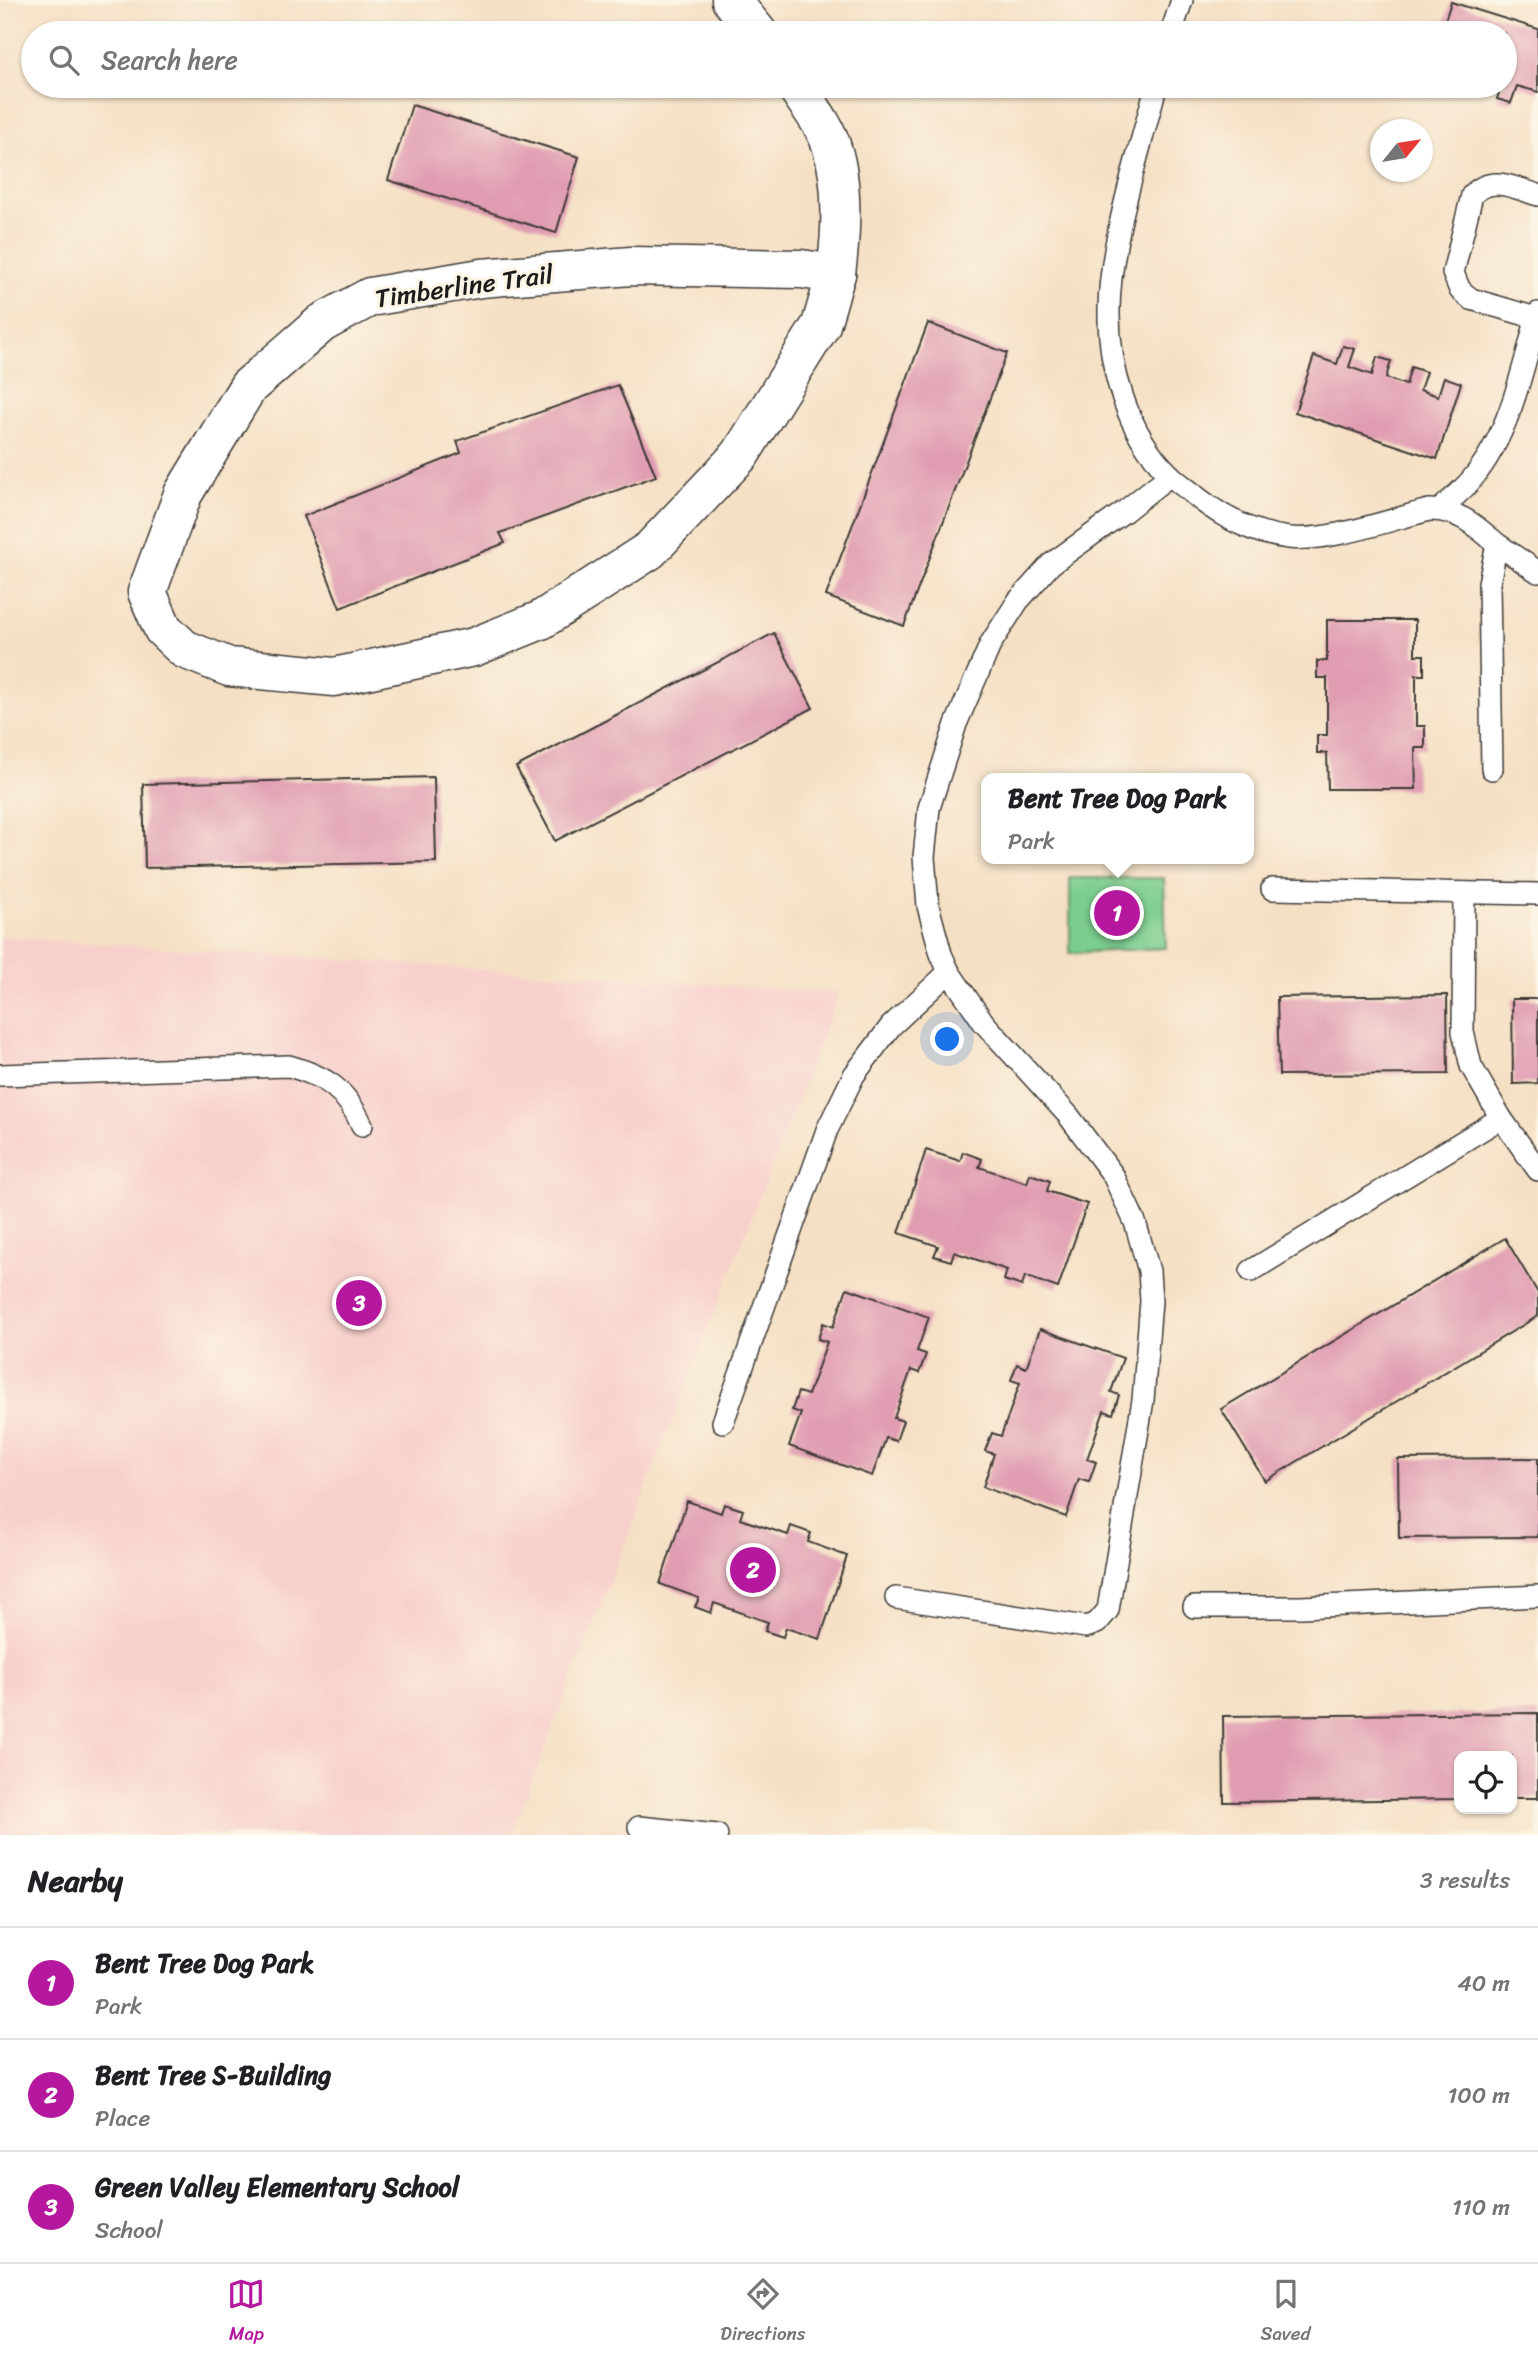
<!DOCTYPE html>
<html lang="en">
<head>
<meta charset="utf-8">
<style>
  body { margin:0; font-family:Sriracha,sans-serif; background:#f6f6f6; color:#202124 }
  .controls { position:absolute; right:21px; bottom:21px; display:grid; overflow:hidden; border-radius:14px; box-shadow:0 2px 5px #0004 }
  .controls button { width:63px; height:63px; display:grid; place-items:center; padding:0; border:0; border-bottom:2px solid #e0e0e0; background:#fff; color:#202124; font:35px sans-serif }
  .compass { position:absolute; left:1370px; top:119px; width:63px; height:63px; border-radius:50%; background:#fff; box-shadow:0 2px 5px #0004; rotate:60deg }
  .you { position:absolute; left:948px; top:1040px; width:24px; height:24px; margin:-18px; border:5px solid #fff; border-radius:50%; background:#1a73e8; box-shadow:0 0 0 10px #1a73e833 }
  .badge { display:grid; place-items:center; width:46px; height:46px; border-radius:50%; background:#b5179e; color:#fff; font-size:23px; font-weight:700 }
  .pin { position:absolute; translate:-50% -50%; border:4px solid #fff; box-shadow:0 2px 7px #0006 }
  .popup { position:absolute; left:981px; top:773px; width:273px; height:91px; box-sizing:border-box; display:grid; place-content:center; border-radius:14px; background:#fff; filter:drop-shadow(0 2px 5px #0005); font-size:23px; white-space:nowrap; color:#757577 }
  .popup b { font-size:26px; color:#202124 }
  .popup::after { content:''; position:absolute; left:50%; top:100%; margin-left:-14px; border:14px solid transparent; border-top-color:#fff }
  .list { margin:0; padding:0; list-style:none }
  h2 { display:flex; justify-content:space-between; align-items:center; height:91px; margin:0; padding:0 28px; font-size:30px }
  h2 small { font-size:23px; font-weight:400; color:#757577 }
  .list li { display:grid; grid-template-columns:46px 1fr auto; gap:21px; align-items:center; box-sizing:border-box; height:112px; padding:0 28px; border-top:2px solid #e0e0e0 }
  .list b { display:block; font-size:26px; white-space:nowrap }
  .list p { margin:0; font-size:23px; white-space:nowrap; color:#757577 }
  .list em { font-size:23px; font-style:normal; color:#757577 }
  .icon { flex:none; width:38px; height:38px; fill:none; stroke:currentColor; stroke-width:2; stroke-linecap:round; stroke-linejoin:round }
  .map { position:relative; flex:none; width:1538px; height:1835px; overflow:hidden }
  .search { position:absolute; background:#fff; box-shadow:0 2px 5px #0004; left:21px; right:21px; top:21px; height:77px; display:flex; align-items:center; gap:18px; box-sizing:border-box; padding:0 24px; border-radius:38px; color:#757577; font-size:26px }
  .sheet { height:427px; background:#fff }
  nav { display:flex; justify-content:space-around; align-items:center; box-sizing:border-box; height:98px; border-top:2px solid #e0e0e0; background:#fff; font-size:19px; color:#757577 }
  nav a { display:grid; justify-items:center; gap:4px }
  nav .on { color:#b5179e }
  .map>svg:first-child { display:block }
  .built { fill:#f7d0cb }
  .green { fill:#7bcd8f; stroke:#4c7456; stroke-width:2 }
  .building { fill:#e09cb1 }
  .lines { fill:none; stroke-linecap:round; stroke-linejoin:round }
  .service-casing { stroke:#3d3935; stroke-width:24 }
  .minor-casing { stroke:#3d3935; stroke-width:41 }
  .service { stroke:#fff; stroke-width:21 }
  .minor { stroke:#fff; stroke-width:38 }
  .labels { text-anchor:middle; dominant-baseline:central; stroke-width:6; stroke-linejoin:round; paint-order:stroke }
  .street-label { font-size:26px; fill:#1c1c1c; stroke:#fcf5e5 }
</style>
</head>
<body>
<div class="map">
<svg width="1538" height="1835" viewBox="0 0 1538 1835">
  <rect width="100%" height="100%" fill="#fcf5e5"/>
  <filter id="ink" filterUnits="userSpaceOnUse"><feTurbulence type="fractalNoise" baseFrequency=".0143" numOctaves="2"/><feDisplacementMap in="SourceGraphic" scale="14" xChannelSelector="R" yChannelSelector="G"/><feConvolveMatrix kernelMatrix="1 2 1 2 8 2 1 2 1" color-interpolation-filters="sRGB"/></filter>
  <filter id="wash" filterUnits="userSpaceOnUse"><feTurbulence type="fractalNoise" baseFrequency=".00686" numOctaves="4" result="noise"/><feDisplacementMap in="SourceGraphic" scale="28" xChannelSelector="R" yChannelSelector="G"/><feGaussianBlur stdDeviation="1.57" result="paint"/><feColorMatrix in="noise" values="0 0 0 0 0 0 0 0 0 0 0 0 0 0 0 0 0 1.4 0 .05"/><feComposite in="paint" operator="in"/></filter>
  <g filter="url(#wash)">
    <rect width="100%" height="100%" fill="#f5e0c5"/>
    <polygon class="built" points="0,937 839,993 511,1835 0,1835"/>
    <polygon class="green" points="1070,878 1164,878 1166,948 1070,953"/>
    <g id="blocks">
      <g class="building">
        <polygon points="1451,2 1538,29 1538,92 1517,86 1511,103 1497,99 1501,86 1505,86 1505,33 1441,33"/>
        <polygon points="412,105 579,157 556,233 388,180"/>
        <polygon points="928,323 1007,353 904,626 826,596"/>
        <polygon points="1343,346 1355,349 1349,367 1372,375 1377,357 1391,361 1386,378 1406,385 1411,367 1426,372 1420,390 1438,396 1444,377 1461,383 1437,459 1295,412 1314,356 1337,364"/>
        <polygon points="618,385 656,476 500,533 505,543 340,608 304,516 461,453 457,441"/>
        <polygon points="1327,620 1415,620 1415,655 1424,655 1424,675 1416,675 1416,726 1425,726 1425,748 1415,748 1416,789 1328,789 1327,753 1317,753 1317,735 1327,735 1327,678 1317,678 1317,661 1327,661"/>
        <polygon points="774,633 813,708 555,841 516,767"/>
        <polygon points="434,777 436,862 145,868 143,784"/>
        <polygon points="1447,995 1448,1074 1279,1075 1277,997"/>
        <polygon points="1512,999 1538,999 1538,1083 1513,1084"/>
        <polygon points="926,1150 960,1161 963,1152 982,1159 979,1167 1027,1183 1030,1174 1050,1181 1047,1191 1087,1204 1058,1288 1025,1276 1022,1286 1004,1280 1007,1270 954,1252 951,1261 934,1256 938,1246 899,1233"/>
        <polygon points="1505,1238 1538,1293 1538,1316 1265,1481 1221,1409"/>
        <polygon points="847,1288 929,1317 917,1351 926,1354 919,1373 911,1370 894,1418 903,1421 896,1441 886,1438 872,1476 789,1446 801,1413 792,1410 798,1392 808,1395 827,1342 818,1339 823,1323 833,1327"/>
        <polygon points="1040,1329 1123,1358 1111,1392 1119,1395 1113,1414 1104,1411 1087,1459 1096,1462 1089,1482 1079,1479 1066,1517 983,1487 994,1454 985,1451 992,1433 1001,1436 1020,1383 1011,1380 1017,1364 1026,1368"/>
        <polygon points="1538,1458 1538,1537 1399,1538 1398,1459"/>
        <polygon points="687,1501 721,1513 724,1504 743,1510 740,1519 788,1535 791,1526 811,1533 808,1542 847,1556 820,1639 786,1628 783,1637 765,1631 768,1622 714,1603 711,1613 695,1607 699,1598 660,1584"/>
        <polygon points="1538,1713 1538,1798 1512,1798 1512,1756 1459,1756 1459,1799 1224,1802 1223,1716"/>
      </g>
    </g>
  </g>
  <g filter="url(#ink)">
    <use href="#blocks" fill-opacity="0" stroke="#3d3935" stroke-width="2"/>
    <g class="lines">
      <defs>
        <g id="service">
          <polyline points="1171,33 1182,0"/>
          <path d="M1156,86c-17,69 -46,152 -47,223 -1,58 18,124 60,165 9,9 20,16 29,24 27,21 56,36 91,40 40,4 100,-18 140,-28 29,-1 47,16 68,34l-8,39 3,186"/>
          <path d="M1536,318l-65,-19 -11,-9 -7,-17 19,-78c20,-21 42,-7 66,0"/>
          <path d="M1441,509c10,-10 22,-19 31,-30 38,-45 51,-111 66,-166"/>
          <polyline points="1497,544 1538,572"/>
          <polyline points="1272,889 1538,894"/>
          <polyline points="1464,893 1463,1032 1471,1066 1501,1118 1538,1170"/>
          <path d="M0,1075l289,-9c38,11 56,23 73,59"/>
          <polyline points="1251,1271 1501,1118"/>
          <polyline points="723,1422 827,1130 854,1075 891,1026 949,972"/>
          <polyline points="896,1598 1086,1627 1097,1623 1108,1610 1143,1400 1151,1301 1149,1271 1135,1222 1113,1175 1068,1115 984,1023 949,972 941,954 928,906 924,857 929,808 956,724 991,643 1018,601 1051,564 1125,511 1170,475"/>
          <polyline points="1194,1607 1301,1607 1538,1596"/>
          <polyline points="639,1827 717,1835"/>
        </g>
        <g id="minor">
          <polyline points="731,0 758,33"/>
          <path d="M796,86c12,19 30,40 36,62 12,37 9,87 4,126"/>
          <polygon points="631,266 801,269 836,274 821,325 740,455 650,550 541,620 474,647 334,677 229,667 184,649 163,629 147,592 183,494 248,387 322,323 370,297 481,278"/>
        </g>
      </defs>
      <use href="#service" class="service-casing"/>
      <use href="#minor" class="minor-casing"/>
      <use href="#service" class="service"/>
      <use href="#minor" class="minor"/>
    </g>
  </g>
  <g class="labels">
    <g class="street-label">
      <text transform="translate(464 286) rotate(-8)">Timberline Trail</text>
    </g>
  </g>
</svg>
<div class="controls">
<button><svg class="icon" aria-label="locate" viewBox="0 0 24 24"><circle cx="12" cy="12" r="6"/><path d="M12 2v4M12 18v4M2 12h4M18 12h4"/></svg></button>
</div>
<svg class="compass" viewBox="-18 -18 36 36"><path d="M0-13l5 13h-10z" fill="#e53935"/><path d="M0 13l5-13h-10z" fill="#757577"/></svg>
<div class="you"></div>
<div class="pin badge" style="left:1117px;top:913px">1</div>
<div class="popup"><b>Bent Tree Dog Park</b>Park</div>
<div class="pin badge" style="left:753px;top:1570px">2</div>
<div class="pin badge" style="left:359px;top:1303px">3</div>
<div class="search"><svg class="icon" aria-label="search" viewBox="0 0 24 24"><circle cx="10" cy="10" r="6"/><path d="M15 15l6 6"/></svg>Search here</div>
</div>
<section class="sheet">
<h2>Nearby<small>3 results</small></h2>
<ul class="list">
<li><span class="badge">1</span><div><b>Bent Tree Dog Park</b><p>Park</p></div><em>40 m</em></li>
<li><span class="badge">2</span><div><b>Bent Tree S-Building</b><p>Place</p></div><em>100 m</em></li>
<li><span class="badge">3</span><div><b>Green Valley Elementary School</b><p>School</p></div><em>110 m</em></li>
</ul>
</section>
<nav>
<a class="on"><svg class="icon" aria-label="map" viewBox="0 0 24 24"><path d="M3 6l6-2 6 2 6-2v14l-6 2-6-2-6 2zM9 4v14M15 6v14"/></svg>Map</a>
<a><svg class="icon" aria-label="directions" viewBox="0 0 24 24"><path d="M12 3l9 9-9 9-9-9zM9 14v-3h6M13 9l2 2-2 2"/></svg>Directions</a>
<a><svg class="icon" aria-label="saved" viewBox="0 0 24 24"><path d="M7 4h10v16l-5-4-5 4z"/></svg>Saved</a>
</nav>
</body>
</html>
